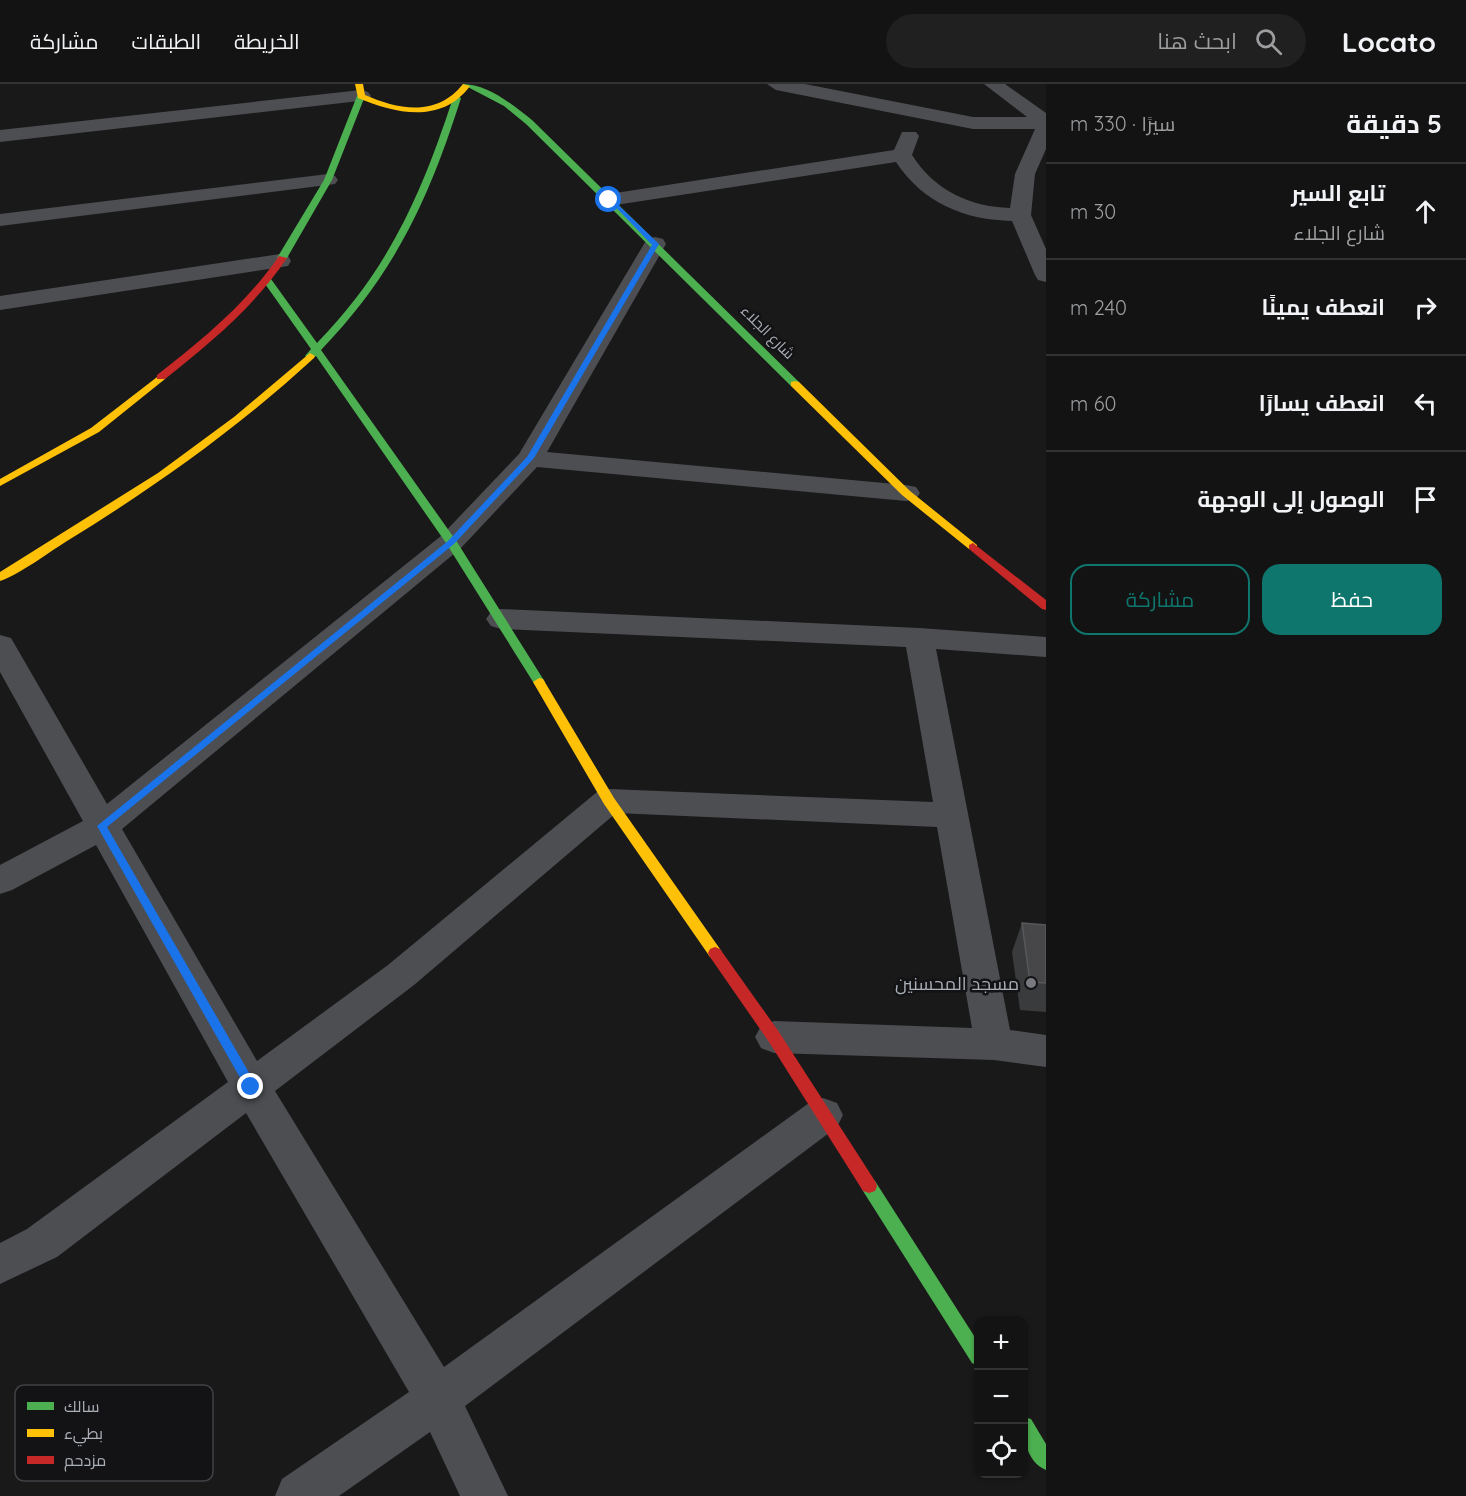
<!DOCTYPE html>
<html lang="ar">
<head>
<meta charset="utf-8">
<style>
  body { margin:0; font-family:Quicksand,Cairo,sans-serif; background:#202021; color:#f1f3f6; direction:rtl }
  .controls { position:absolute; right:18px; bottom:18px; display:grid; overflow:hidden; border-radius:12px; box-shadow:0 2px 4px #0004 }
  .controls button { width:54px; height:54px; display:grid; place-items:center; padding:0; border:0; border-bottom:2px solid #323233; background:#131313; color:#f1f3f6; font:30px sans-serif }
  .stop { position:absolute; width:18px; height:18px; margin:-14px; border:4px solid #1a73e8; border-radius:50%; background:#fff }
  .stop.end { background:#1a73e8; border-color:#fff; box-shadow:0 2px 6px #0008 }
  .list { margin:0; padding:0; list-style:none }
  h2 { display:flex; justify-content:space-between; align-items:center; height:78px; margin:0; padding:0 24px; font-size:26px }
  h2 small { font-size:20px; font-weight:400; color:#9d9ea0 }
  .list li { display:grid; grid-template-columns:39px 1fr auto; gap:18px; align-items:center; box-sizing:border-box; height:96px; padding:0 24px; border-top:2px solid #323233 }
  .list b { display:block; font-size:22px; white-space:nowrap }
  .list p { margin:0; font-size:20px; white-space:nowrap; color:#9d9ea0 }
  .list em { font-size:20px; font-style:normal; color:#9d9ea0 }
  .actions { display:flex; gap:12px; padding:18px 24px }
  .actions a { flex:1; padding:14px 0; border:2px solid #0f766e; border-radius:18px; text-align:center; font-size:21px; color:#0f766e }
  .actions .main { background:#0f766e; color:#fff }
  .icon { flex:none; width:33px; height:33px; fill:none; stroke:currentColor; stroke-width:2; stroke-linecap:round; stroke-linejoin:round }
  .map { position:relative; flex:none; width:1046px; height:1412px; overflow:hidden; direction:ltr }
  header { display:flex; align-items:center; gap:36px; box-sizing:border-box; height:84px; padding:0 30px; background:#131313; border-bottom:2px solid #323233 }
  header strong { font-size:28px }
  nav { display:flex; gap:33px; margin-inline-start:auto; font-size:21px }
  .search { width:420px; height:54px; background:#202021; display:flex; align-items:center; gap:15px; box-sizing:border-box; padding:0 21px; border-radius:33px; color:#9d9ea0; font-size:22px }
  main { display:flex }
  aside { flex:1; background:#131313 }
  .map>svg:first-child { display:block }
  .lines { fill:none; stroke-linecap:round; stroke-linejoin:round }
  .street { fill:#4d4e52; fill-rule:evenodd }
  .fast { fill:#4caf50; fill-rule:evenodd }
  .slow { fill:#ffc107; fill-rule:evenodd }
  .jam { fill:#c62828; fill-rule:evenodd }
  .wall { fill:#3a3b3c }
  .building { fill:#47474a; stroke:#56585b; stroke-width:1.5 }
  .route { fill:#1a73e8 }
  .poi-dot { fill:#787a80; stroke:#131315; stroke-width:2 }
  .labels { text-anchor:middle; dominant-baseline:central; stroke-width:5; stroke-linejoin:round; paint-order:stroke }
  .far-street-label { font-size:15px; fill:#abafb8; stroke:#131315 }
  .poi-label { font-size:18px; fill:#abafb8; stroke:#131315; text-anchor:end }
  .key { fill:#131315; stroke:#414246; stroke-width:1.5 }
  .key-label { font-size:16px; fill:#abafb8 }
</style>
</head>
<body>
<header>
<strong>Locato</strong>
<div class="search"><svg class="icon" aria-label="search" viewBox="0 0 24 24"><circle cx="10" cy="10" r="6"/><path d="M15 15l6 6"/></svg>ابحث هنا</div>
<nav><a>الخريطة</a><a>الطبقات</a><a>مشاركة</a></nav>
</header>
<main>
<aside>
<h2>5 دقيقة<small>سيرًا · 330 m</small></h2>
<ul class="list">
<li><svg class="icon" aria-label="ahead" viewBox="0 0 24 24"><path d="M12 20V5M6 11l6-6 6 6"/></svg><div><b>تابع السير</b><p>شارع الجلاء</p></div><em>30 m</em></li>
<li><svg class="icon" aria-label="right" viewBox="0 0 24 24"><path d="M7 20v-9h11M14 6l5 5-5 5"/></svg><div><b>انعطف يمينًا</b></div><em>240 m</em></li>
<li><svg class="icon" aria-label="left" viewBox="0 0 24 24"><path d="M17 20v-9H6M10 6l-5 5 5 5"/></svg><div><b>انعطف يسارًا</b></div><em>60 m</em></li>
<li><svg class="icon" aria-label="arrive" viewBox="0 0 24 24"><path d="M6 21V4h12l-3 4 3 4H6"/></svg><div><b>الوصول إلى الوجهة</b></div></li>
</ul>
<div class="actions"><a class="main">حفظ</a><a>مشاركة</a></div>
</aside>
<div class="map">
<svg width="1046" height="1412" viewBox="0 0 1046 1412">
  <rect width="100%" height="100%" fill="#191919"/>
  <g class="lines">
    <g class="street">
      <path d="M767,0h38l168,33h54l-43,-33h21l41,29v36l-11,25 -4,41 15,34v33l-8,-2 -3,-5 -23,-54c-47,-1 -89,-18 -116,-59l-287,44 -7,-2 -4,-4 4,-4 7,-2 285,-44 8,-18h14l3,4 -7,19c22,35 58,52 98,53l5,-34 20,-45h-62l-197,-39z"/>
      <polygon points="361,6 368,8 371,12 368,16 0,58 0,46"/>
      <polygon points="328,90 335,92 338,96 335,100 0,142 0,130"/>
      <polygon points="655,153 663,155 666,160 547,368 906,401 916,403 920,409 916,415 906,417 537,383 461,464 122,745 257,977 388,881 597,708 609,705 933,718 906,563 501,545 491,542 486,535 491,528 501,525 919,544 1046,553 1046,573 936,565 1010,946 1046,951 1046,983 994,976 774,969 761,964 755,953 761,942 774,937 972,944 937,743 616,729 414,901 275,1007 444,1283 809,1019 823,1014 837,1019 843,1031 837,1043 465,1322 508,1412 460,1412 430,1348 339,1412 275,1412 282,1395 409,1308 246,1029 57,1173 0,1200 0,1159 27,1145 228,998 96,761 12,806 0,810 0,781 83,737 0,588 0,551 11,554 107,720 441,452 519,370 644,160 647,155"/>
      <polygon points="280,170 288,172 291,177 288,182 0,226 0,212"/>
    </g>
    <g class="fast">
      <path d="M462,0c26,0 51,21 70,36l267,262v4h-8l-265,-262 -22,-18z"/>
      <polygon points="361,10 365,12 332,96 287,174 279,176 277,174 324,96 357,12"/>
      <path d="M457,12l4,2c-32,101 -66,175 -140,252l136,192 88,140 -6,4 -4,-1 -89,-142 -130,-187 -6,3 -5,-3 6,-7 -48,-68 8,-2 46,64c72,-74 104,-148 136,-245z"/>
      <polygon points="869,1095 875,1097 978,1258 978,1282 972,1279 863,1107 861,1102 863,1097"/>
      <path d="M1024,1333l7,2 15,25v26c-20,-8 -24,-35 -22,-53z"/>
    </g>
    <g class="slow">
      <path d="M355,0h8l2,11c34,15 72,22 98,-11l7,2c-28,38 -74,28 -112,12z"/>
      <path d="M310,269l5,3 -1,2c-76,70 -159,129 -247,183 -18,11 -48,34 -67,40v-9l158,-99 76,-56z"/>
      <polygon points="161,290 166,293 165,295 99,348 0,402 0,395 91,344"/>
      <polygon points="795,297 799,298 910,407 977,461 977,465 969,465 902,411 791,302 791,298"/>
      <polygon points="539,594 543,595 614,714 720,865 722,869 720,873 715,875 710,873 604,720 533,598"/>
    </g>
    <g class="jam">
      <path d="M279,172l8,2c-33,49 -77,85 -122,121h-8v-4c46,-36 89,-71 122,-119z"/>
      <polygon points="973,459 1046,516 1046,526 1042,525 969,465 969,461"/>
      <polygon points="715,863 720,865 779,948 875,1097 877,1102 875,1107 869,1109 863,1107 769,958 710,873 708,869 710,865"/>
    </g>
  </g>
  <polygon class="wall" points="1022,839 1046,841 1046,928 1020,926 1012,868"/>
  <polygon class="building" points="1022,839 1046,841 1046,899 1030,898"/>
  <polygon class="route" points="607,114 611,114 659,160 534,374 454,460 107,743 255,999 255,1006 247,1006 97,742 448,457 527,373 652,161"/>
  <circle class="poi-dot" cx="1031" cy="899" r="6"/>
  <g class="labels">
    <g class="far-street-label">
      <text transform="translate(768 248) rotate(45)">شارع الجلاء</text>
    </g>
    <g class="poi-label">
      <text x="1019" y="899">مسجد المحسنين</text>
    </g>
  </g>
  <rect x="15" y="1301" width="198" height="96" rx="9" class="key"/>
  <rect x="27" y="1318" width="27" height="8" fill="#4caf50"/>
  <rect x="27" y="1345" width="27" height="8" fill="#ffc107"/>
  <rect x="27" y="1372" width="27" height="8" fill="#c62828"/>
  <g class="key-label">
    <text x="64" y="1328">سالك</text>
    <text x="64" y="1355">بطيء</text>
    <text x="64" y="1382">مزدحم</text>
  </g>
</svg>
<div class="controls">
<button>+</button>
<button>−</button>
<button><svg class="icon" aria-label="locate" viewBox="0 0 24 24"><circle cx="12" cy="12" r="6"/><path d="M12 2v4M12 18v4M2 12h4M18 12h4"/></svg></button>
</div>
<div class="stop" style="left:609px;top:116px"></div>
<div class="stop end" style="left:251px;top:1003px"></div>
</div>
</main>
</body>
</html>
